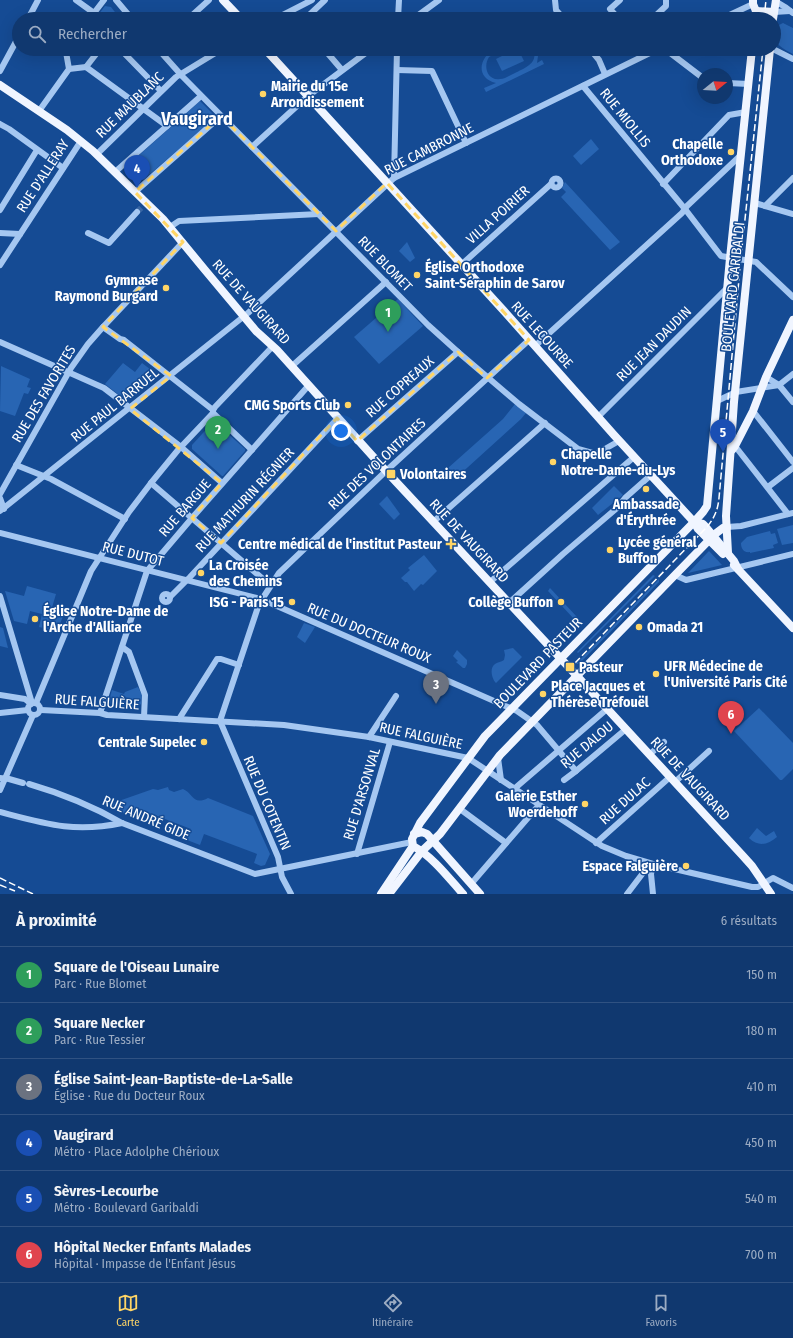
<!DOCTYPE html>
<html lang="fr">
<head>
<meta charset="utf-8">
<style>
  body { margin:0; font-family:"Fira Sans Condensed",sans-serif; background:#193f74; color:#f1f3f6 }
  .compass { position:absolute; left:697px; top:68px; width:36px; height:36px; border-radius:50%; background:#10386f; box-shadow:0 4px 16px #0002; rotate:72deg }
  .you { position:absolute; left:341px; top:431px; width:14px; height:14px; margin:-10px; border:3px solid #fff; border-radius:50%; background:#1a73e8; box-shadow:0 0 0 6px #1a73e833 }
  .badge { display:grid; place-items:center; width:26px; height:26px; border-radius:50%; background:#ffd566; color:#fff; font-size:13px; font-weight:700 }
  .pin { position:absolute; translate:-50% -33px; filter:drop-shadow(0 1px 2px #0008) }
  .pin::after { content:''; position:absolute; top:21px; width:14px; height:12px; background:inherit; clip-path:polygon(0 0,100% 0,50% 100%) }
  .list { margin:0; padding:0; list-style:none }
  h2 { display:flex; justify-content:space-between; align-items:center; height:52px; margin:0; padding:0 16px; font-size:17px }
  h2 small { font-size:13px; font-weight:400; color:#9cacc3 }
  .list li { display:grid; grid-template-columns:26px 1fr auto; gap:12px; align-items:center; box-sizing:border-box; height:56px; padding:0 16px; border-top:1px solid #305282 }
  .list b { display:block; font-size:15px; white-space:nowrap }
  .list p { margin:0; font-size:13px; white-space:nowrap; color:#9cacc3 }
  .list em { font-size:13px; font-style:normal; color:#9cacc3 }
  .icon { flex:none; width:22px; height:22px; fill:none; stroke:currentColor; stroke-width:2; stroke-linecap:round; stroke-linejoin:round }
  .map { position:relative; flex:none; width:793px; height:894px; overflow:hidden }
  .search { position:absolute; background:#10386f; box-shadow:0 4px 16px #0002; left:12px; right:12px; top:12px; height:44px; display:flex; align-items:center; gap:10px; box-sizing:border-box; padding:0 14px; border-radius:22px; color:#9cacc3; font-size:15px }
  .sheet { height:388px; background:#10386f }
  nav { display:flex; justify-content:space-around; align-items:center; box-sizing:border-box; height:56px; border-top:1px solid #305282; background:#10386f; font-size:11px; color:#9cacc3 }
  nav a { display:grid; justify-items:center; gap:2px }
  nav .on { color:#ffd566 }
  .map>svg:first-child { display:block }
  .green { fill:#2865b3 }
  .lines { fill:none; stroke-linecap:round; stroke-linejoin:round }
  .minor-tunnel { stroke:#3866a4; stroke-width:6; stroke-dasharray:6 3; stroke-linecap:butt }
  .minor { stroke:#a5c7f1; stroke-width:6 }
  .major { stroke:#f0f5ff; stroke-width:8 }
  .rail { stroke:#fff; stroke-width:1.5; stroke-dasharray:7 3; stroke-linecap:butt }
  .marked { fill:none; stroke:#ffd566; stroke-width:3; stroke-dasharray:8 5; stroke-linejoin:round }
  .poi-dot { fill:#ffd566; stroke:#154b94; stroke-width:1.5 }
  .labels { text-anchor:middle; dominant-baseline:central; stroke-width:3; stroke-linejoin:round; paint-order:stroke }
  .poi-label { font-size:14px; font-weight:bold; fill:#fff; stroke:#154b94; text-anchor:start }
  .street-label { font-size:14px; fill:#fff; stroke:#154b94 }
  .district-label { font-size:18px; font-weight:bold; fill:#fff; stroke:#154b94 }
</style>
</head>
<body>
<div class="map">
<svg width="793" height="894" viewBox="0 0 793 894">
  <rect width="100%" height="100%" fill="#154b94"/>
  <g class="green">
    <polygon points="105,6 111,7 118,16 116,19 95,19"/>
    <path d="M783,23l10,5v26c-19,-10 -16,-9 -14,-29z"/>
    <path d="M495,49h9l-15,8c-6,9 -2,24 11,22 5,0 10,-4 15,-6 10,-5 24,-10 18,-24h4l1,7 -1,7 5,-3 2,4 -58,28 -2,-4 12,-5c-21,-5 -17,-26 -1,-34z"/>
    <polygon points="516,49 518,49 524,61 502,71 496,59"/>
    <polygon points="200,101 216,117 143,180 141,180 128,167 128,165"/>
    <polygon points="591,139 599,149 581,165 573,156"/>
    <polygon points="565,182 620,242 610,250 561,197 566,192 562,188"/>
    <polygon points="407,242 415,258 410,262 399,251"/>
    <polygon points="398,299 423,326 379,364 354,337"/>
    <polygon points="123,363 135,372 142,363 155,373 155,379 130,399 124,399 105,384"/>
    <polygon points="1,366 30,379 27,387 31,388 28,394 24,393 15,416 0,411"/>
    <polygon points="515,404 526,413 521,419 457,477 448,468 503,419"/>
    <polygon points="213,422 215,422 245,449 245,451 223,476 222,476 192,449 192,445"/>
    <polygon points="614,486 623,495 598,515 592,508"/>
    <polygon points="387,496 400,514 394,520 379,504"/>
    <polygon points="793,525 793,543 782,545 777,529"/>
    <path d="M770,531l1,3 4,-1 3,10 -5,2 1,3 -24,5v-1c-6,1 -9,-3 -9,-9l6,-6z"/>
    <polygon points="709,551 722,565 688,573"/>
    <polygon points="424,555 437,571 423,585 421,584 414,591 407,582 405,582 401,578 410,570 408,568"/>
    <polygon points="653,575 655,576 578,653 577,652"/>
    <polygon points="659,579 659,582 579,664 576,664"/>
    <polygon points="27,586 56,594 51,611 64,614 57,631 39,627 42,614 30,611 27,624 14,621 5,591 24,596"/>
    <polygon points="550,588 577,617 574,619 548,591"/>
    <polygon points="304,623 315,627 305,643 297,637"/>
    <polygon points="0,627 3,628 8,648 0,646"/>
    <path d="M513,648l9,9 -26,26c-4,-4 -7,-15 -1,-19 3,-2 6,-2 9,-4l1,-5 -1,-5z"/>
    <polygon points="457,650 467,660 467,664 465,668 463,668 456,662 458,661 453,656"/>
    <polygon points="138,687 142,695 141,704 137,707 112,706 109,701 112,690 124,694 125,692"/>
    <polygon points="759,708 793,743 793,769 782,780 780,780 734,731"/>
    <path d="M168,787l1,3 5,2 9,-3c10,4 10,17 25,9l45,18 17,38 -5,11 -4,1 -7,-3 3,-9 -53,-20 -4,11 -13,-5 4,-11 -52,-20h-11l-4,4 -13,-5 2,-5 40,-14 5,1z"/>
    <path d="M757,828l9,8 8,-5 3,6c-9,8 -19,10 -28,1z"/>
  </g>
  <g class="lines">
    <polyline class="minor-tunnel" points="137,212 143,206"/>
    <g class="minor">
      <polyline points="76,0 94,13 104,0"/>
      <polyline points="116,0 132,19"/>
      <polyline points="555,0 556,10 564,19"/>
      <polyline points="775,1 785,7 793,13"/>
      <polyline points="774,12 790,11"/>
      <polyline points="28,19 38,0"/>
      <polyline points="188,19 209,0"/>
      <polyline points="275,19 312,0"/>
      <polyline points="305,19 325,0"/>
      <polyline points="398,19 399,0"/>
      <polyline points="413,19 439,0"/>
      <polyline points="619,19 610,9 620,0"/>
      <polyline points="652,19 666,6 666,0"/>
      <polyline points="721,19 753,4"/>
      <polyline points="120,49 161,91"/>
      <polyline points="158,49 183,77 428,325 458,352 519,404 578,449 596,454 619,441"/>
      <polyline points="324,49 342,70"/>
      <polyline points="590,49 599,60 605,74"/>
      <polyline points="665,49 703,78"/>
      <polyline points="773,49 793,59"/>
      <polyline points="86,67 167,126"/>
      <polyline points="69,69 86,67 100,49"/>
      <polyline points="397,70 432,71 466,143"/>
      <polyline points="0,71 19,36"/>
      <polyline points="727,83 749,84"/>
      <polyline points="583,86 685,209 721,256 756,262 793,297"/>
      <polyline points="39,111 69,69 66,52 61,49"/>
      <polyline points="0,124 9,129 63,168"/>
      <polyline points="252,147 308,96 371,49"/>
      <polyline points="97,154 176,77 222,49"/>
      <polyline points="115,172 201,96"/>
      <polyline points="394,178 397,49"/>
      <circle cx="556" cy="183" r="4.5"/>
      <polyline points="663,184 729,115 746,112"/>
      <polyline points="135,192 221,116"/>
      <polyline points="755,203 793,214"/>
      <polyline points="765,206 793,178"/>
      <polyline points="0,210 37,150"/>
      <polyline points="170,227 179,221 319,214"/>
      <polyline points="0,233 20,234"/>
      <polyline points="88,233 109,243 137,212"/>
      <polyline points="0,265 81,141"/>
      <polyline points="461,265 551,184"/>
      <polyline points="103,327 120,339 124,340 213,410"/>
      <polyline points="0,342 104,388 181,447 222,483"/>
      <polyline points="535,346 682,213 687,206 741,155"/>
      <polyline points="292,366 386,282"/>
      <polyline points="766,377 779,385 793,402"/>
      <polyline points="717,401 736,392 779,385 793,374"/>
      <polyline points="753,411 793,462"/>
      <polyline points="213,413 252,450"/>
      <polyline points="598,417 727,288"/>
      <polyline points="357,441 458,352"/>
      <polyline points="735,446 788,514"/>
      <polyline points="16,465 51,479 125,519"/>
      <polyline points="151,483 270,585"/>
      <polyline points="768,487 793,468"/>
      <polyline points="0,494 71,368 88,344 103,327 183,242"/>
      <polyline points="0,498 4,509"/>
      <polyline points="0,511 248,313 394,178 658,49"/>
      <polyline points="433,522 545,423"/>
      <polyline points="727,527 741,526 793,513"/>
      <polyline points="0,533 261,599 517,711 537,725 576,771"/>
      <polyline points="675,575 686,580 793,554"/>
      <polyline points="490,582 634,457"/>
      <circle cx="166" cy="598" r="4"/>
      <polyline points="0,596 32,703"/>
      <polyline points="170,597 190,577 338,418"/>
      <polyline points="509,603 563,554 617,508 625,498 651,475"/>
      <polyline points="122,647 129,652 145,695 144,717"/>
      <polyline points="0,695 25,699 31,704"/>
      <circle cx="34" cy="709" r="6"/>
      <polyline points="36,703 91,571 129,512 151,483 178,450 213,413 213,410 215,407 273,346"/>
      <polyline points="41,710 100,713 107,715 284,725 369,737 468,758 602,846 626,856 653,864 752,887 758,887 773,878 793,888"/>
      <polyline points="0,713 28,710"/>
      <polyline points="100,713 147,571 192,518 309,385"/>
      <polyline points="179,719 217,659 221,659 239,665"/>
      <polyline points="220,721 259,604 279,573 386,471 529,340"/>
      <polyline points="220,721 278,857 282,877 291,894"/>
      <polyline points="369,737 396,696"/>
      <polyline points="650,754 664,742"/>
      <polyline points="498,758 501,780"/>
      <polyline points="0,778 9,779 23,783"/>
      <polyline points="564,780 576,771 626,729"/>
      <polyline points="675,782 709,751"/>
      <path d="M29,784c31,9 65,23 93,39l133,51 157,-32"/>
      <polyline points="514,789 607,709"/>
      <polyline points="0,790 33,715"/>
      <polyline points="460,809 506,843"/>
      <path d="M0,812c46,12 74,21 122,11"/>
      <polyline points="596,843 670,777"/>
      <polyline points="357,854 390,742"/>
      <polyline points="471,884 539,805"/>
      <polyline points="627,894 643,873 647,863"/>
      <polyline points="653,894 651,874 653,864"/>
    </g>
    <g class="major">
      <polyline points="223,0 241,19"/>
      <polyline points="753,0 753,4 756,11"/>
      <polyline points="756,11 774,12"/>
      <polyline points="755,19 756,11"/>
      <polyline points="773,19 776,0"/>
      <polyline points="265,49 504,311 614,435 694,522 703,524 705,526 734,561 738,569"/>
      <polyline points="0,85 67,130 93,151 163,219 205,270 256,331 277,350 386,471 577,676 743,856 752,866 771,894"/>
      <polyline points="732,450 735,446 753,411 766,377 793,320"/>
      <polyline points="694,522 698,529 723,554"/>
      <polyline points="728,553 726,516 734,402 770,49"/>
      <polyline points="734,565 793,628"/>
      <polyline points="414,834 422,832 427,834 480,894"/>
      <polyline points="381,894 413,846"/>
      <polyline points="389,894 422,851 440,834 500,755 675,575 715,534 723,528 727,527"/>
      <path d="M463,894c-15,-17 -30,-37 -50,-48l-1,-7 8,-16 65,-87 209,-214 9,-10 4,-6 23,-248 22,-209"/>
    </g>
    <g class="rail">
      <polyline points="764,19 766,0"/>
      <path d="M575,663l131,-135c8,-9 12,-18 13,-30l22,-241 22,-208"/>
      <polyline points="0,878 33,894"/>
      <polyline points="0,885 15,891"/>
    </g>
  </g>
  <path class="marked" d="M221,116l115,115 51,-48 142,157 -42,38 -29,-26 -101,89 -20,-23 -116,125 -29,-25 30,-35 -92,-74 41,-33 -68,-49 80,-85 -48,-50z"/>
  <g class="poi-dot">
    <circle cx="263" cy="94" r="4"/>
    <circle cx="731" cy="152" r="4"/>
    <circle cx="417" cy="275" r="4"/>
    <circle cx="166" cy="288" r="4"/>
    <circle cx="348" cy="405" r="4"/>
    <circle cx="553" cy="462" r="4"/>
    <rect x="386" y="469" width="10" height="10" rx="2"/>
    <circle cx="646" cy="489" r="4"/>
    <path d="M449 538h4v4h4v4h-4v4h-4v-4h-4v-4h4z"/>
    <circle cx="610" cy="550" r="4"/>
    <circle cx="201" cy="573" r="4"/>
    <circle cx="292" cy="602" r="4"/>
    <circle cx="561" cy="602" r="4"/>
    <circle cx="35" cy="619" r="4"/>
    <circle cx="639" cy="627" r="4"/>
    <rect x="565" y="662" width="10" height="10" rx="2"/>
    <circle cx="656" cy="674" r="4"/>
    <circle cx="543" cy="694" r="4"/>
    <circle cx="204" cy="742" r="4"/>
    <circle cx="585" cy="804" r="4"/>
    <circle cx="686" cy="866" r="4"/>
  </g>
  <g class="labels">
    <g class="poi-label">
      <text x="271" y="86">Mairie du 15e<tspan x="271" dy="16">Arrondissement</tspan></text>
      <text x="723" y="144" text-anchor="end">Chapelle<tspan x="723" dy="16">Orthodoxe</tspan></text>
      <text x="425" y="267">Église Orthodoxe<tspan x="425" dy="16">Saint-Séraphin de Sarov</tspan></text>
      <text x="158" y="280" text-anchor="end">Gymnase<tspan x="158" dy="16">Raymond Burgard</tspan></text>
      <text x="340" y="405" text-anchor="end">CMG Sports Club</text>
      <text x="561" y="454">Chapelle<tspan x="561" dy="16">Notre-Dame-du-Lys</tspan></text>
      <text x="400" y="474">Volontaires</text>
      <text x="646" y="504" text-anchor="middle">Ambassade<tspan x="646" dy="16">d'Érythrée</tspan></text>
      <text x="618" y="542">Lycée général<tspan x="618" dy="16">Buffon</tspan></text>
      <text x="442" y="544" text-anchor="end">Centre médical de l'institut Pasteur</text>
      <text x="209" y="565">La Croisée<tspan x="209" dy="16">des Chemins</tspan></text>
      <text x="284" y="602" text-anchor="end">ISG - Paris 15</text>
      <text x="553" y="602" text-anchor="end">Collège Buffon</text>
      <text x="43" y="611">Église Notre-Dame de<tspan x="43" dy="16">l'Arche d'Alliance</tspan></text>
      <text x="647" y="627">Omada 21</text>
      <text x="664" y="666">UFR Médecine de<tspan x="664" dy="16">l'Université Paris Cité</tspan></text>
      <text x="579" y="667">Pasteur</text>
      <text x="551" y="686">Place Jacques et<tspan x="551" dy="16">Thérèse Tréfouël</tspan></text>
      <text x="196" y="742" text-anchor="end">Centrale Supelec</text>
      <text x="577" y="796" text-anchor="end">Galerie Esther<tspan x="577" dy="16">Woerdehoff</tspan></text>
      <text x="678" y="866" text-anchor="end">Espace Falguière</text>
    </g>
    <g class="street-label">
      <text transform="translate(130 105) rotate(-44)">RUE MAUBLANC</text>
      <text transform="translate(625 118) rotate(51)">RUE MIOLLIS</text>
      <text transform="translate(429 149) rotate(-27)">RUE CAMBRONNE</text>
      <text transform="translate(43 176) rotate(-57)">RUE D'ALLERAY</text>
      <text transform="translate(498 215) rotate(-42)">VILLA POIRIER</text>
      <text transform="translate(385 264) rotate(46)">RUE BLOMET</text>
      <text transform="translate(733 287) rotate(-84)">BOULEVARD GARIBALDI</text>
      <text transform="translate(251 302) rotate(48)">RUE DE VAUGIRARD</text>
      <text transform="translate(542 335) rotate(48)">RUE LECOURBE</text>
      <text transform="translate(654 344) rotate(-45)">RUE JEAN DAUDIN</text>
      <text transform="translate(400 387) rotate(-41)">RUE COPREAUX</text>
      <text transform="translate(44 394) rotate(-59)">RUE DES FAVORITES</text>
      <text transform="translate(115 405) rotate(-39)">RUE PAUL BARRUEL</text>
      <text transform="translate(377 464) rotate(-43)">RUE DES VOLONTAIRES</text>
      <text transform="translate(245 500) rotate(-47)">RUE MATHURIN RÉGNIER</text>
      <text transform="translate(185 508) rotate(-49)">RUE BARGUE</text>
      <text transform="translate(469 541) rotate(47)">RUE DE VAUGIRARD</text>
      <text transform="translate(133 554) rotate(14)">RUE DUTOT</text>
      <text transform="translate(369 633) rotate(23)">RUE DU DOCTEUR ROUX</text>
      <text transform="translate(538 663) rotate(-46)">BOULEVARD PASTEUR</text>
      <text transform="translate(97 702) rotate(4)">RUE FALGUIÈRE</text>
      <text transform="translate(421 736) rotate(12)">RUE FALGUIÈRE</text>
      <text transform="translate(587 745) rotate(-40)">RUE DALOU</text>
      <text transform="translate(690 779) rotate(47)">RUE DE VAUGIRARD</text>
      <text transform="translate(362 794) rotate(-73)">RUE D'ARSONVAL</text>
      <text transform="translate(625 801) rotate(-42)">RUE DULAC</text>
      <text transform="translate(267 803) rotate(67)">RUE DU COTENTIN</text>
      <text transform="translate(146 818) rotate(23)">RUE ANDRÉ GIDE</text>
    </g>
    <g class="district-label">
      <text x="197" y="119">Vaugirard</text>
    </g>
  </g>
</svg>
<svg class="compass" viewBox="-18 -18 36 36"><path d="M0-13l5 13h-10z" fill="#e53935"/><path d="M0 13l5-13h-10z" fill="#9cacc3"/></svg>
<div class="you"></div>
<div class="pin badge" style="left:388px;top:332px;background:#2e9e5b">1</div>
<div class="pin badge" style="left:218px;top:449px;background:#2e9e5b">2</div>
<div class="pin badge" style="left:436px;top:704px;background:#6b7280">3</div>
<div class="pin badge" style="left:137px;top:188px;background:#1a4fb4">4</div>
<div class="pin badge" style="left:723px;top:452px;background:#1a4fb4">5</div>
<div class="pin badge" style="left:731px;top:734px;background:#e0444e">6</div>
<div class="search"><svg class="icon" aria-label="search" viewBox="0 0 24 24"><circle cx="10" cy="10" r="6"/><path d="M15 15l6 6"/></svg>Rechercher</div>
</div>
<section class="sheet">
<h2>À proximité<small>6 résultats</small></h2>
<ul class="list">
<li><span class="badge" style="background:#2e9e5b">1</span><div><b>Square de l'Oiseau Lunaire</b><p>Parc · Rue Blomet</p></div><em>150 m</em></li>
<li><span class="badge" style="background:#2e9e5b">2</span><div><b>Square Necker</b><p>Parc · Rue Tessier</p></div><em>180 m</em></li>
<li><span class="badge" style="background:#6b7280">3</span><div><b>Église Saint-Jean-Baptiste-de-La-Salle</b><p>Église · Rue du Docteur Roux</p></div><em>410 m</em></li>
<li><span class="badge" style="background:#1a4fb4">4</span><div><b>Vaugirard</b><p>Métro · Place Adolphe Chérioux</p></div><em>450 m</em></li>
<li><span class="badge" style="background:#1a4fb4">5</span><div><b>Sèvres-Lecourbe</b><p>Métro · Boulevard Garibaldi</p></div><em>540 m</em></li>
<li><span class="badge" style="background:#e0444e">6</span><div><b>Hôpital Necker Enfants Malades</b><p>Hôpital · Impasse de l'Enfant Jésus</p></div><em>700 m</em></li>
</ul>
</section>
<nav>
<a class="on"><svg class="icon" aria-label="map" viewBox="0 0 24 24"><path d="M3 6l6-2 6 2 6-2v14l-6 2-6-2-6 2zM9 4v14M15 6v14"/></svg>Carte</a>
<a><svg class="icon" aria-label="directions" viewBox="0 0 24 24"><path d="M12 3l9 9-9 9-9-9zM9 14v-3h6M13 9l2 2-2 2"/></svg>Itinéraire</a>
<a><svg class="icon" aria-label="saved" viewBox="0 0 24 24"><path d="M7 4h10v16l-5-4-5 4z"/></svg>Favoris</a>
</nav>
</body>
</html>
